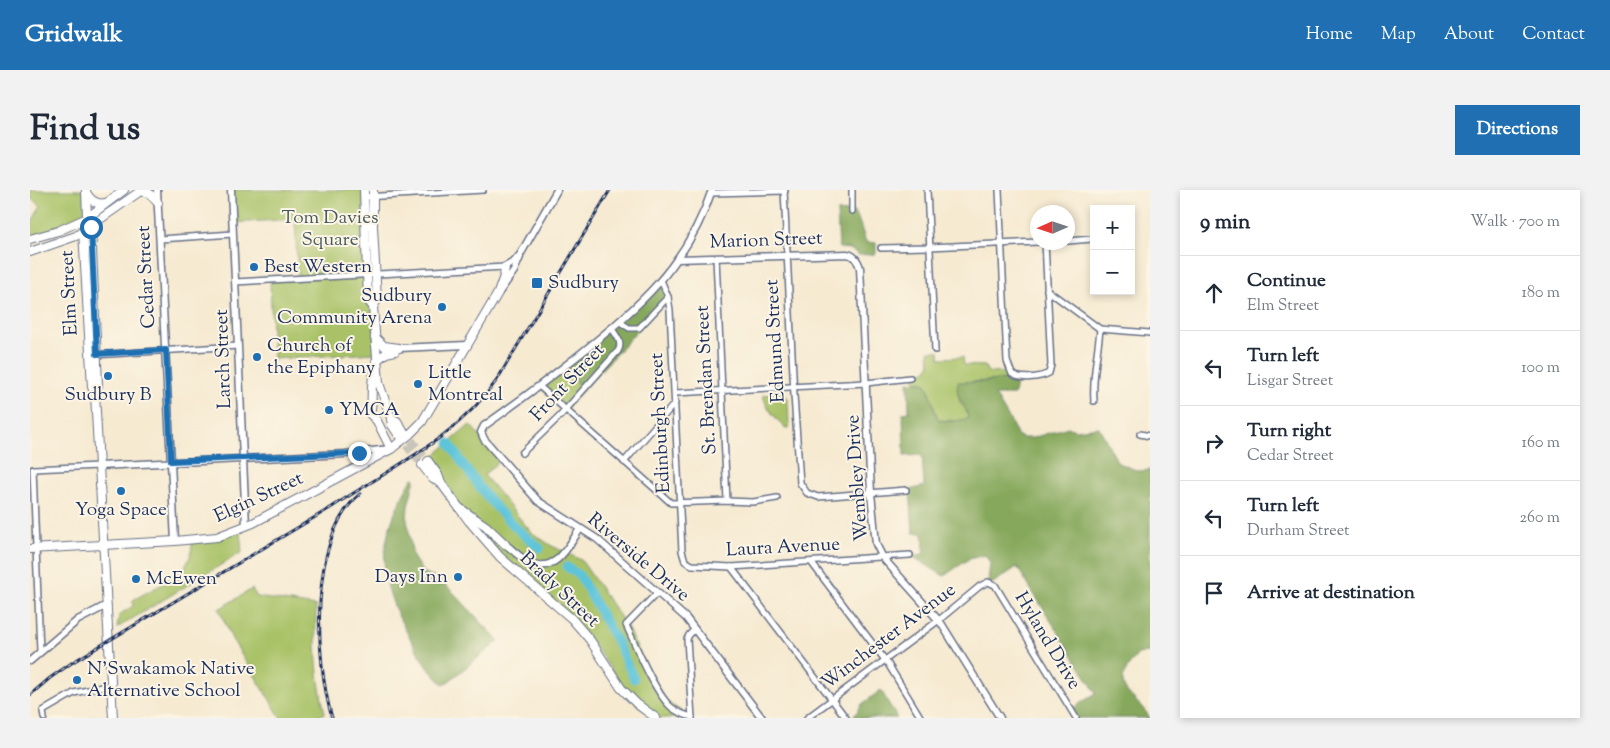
<!DOCTYPE html>
<html lang="en">
<head>
<meta charset="utf-8">
<style>
  body { margin:0; font-family:"Sorts Mill Goudy",serif; background:#f2f2f3; color:#1f2937 }
  .controls { position:absolute; right:15px; top:15px; display:grid; overflow:hidden; border-radius:0px; box-shadow:0 2px 8px #0003 }
  .controls button { width:45px; height:45px; display:grid; place-items:center; padding:0; border:0; border-bottom:1px solid #e0e1e3; background:#fff; color:#1f2937; font:25px sans-serif }
  .compass { position:absolute; left:1000px; top:15px; width:45px; height:45px; border-radius:50%; background:#fff; box-shadow:0 2px 8px #0003; rotate:267deg }
  .stop { position:absolute; width:15px; height:15px; margin:-11px; border:4px solid #1f6fb2; border-radius:50%; background:#fff }
  .stop.end { background:#1f6fb2; border-color:#fff; box-shadow:0 1px 5px #0008 }
  .list { margin:0; padding:0; list-style:none }
  h2 { display:flex; justify-content:space-between; align-items:center; height:65px; margin:0; padding:0 20px; font-size:21px }
  h2 small { font-size:16px; font-weight:400; color:#747a83 }
  .list li { display:grid; grid-template-columns:32px 1fr auto; gap:15px; align-items:center; box-sizing:border-box; height:75px; padding:0 20px; border-top:1px solid #e0e1e3 }
  .list b { display:block; font-size:19px; white-space:nowrap }
  .list p { margin:0; font-size:16px; white-space:nowrap; color:#747a83 }
  .list em { font-size:16px; font-style:normal; color:#747a83 }
  .icon { flex:none; width:28px; height:28px; fill:none; stroke:currentColor; stroke-width:2; stroke-linecap:round; stroke-linejoin:round }
  .map { position:relative; flex:none; width:1120px; height:528px; overflow:hidden; border-radius:0px }
  header { display:flex; align-items:center; gap:30px; box-sizing:border-box; height:70px; padding:0 25px; background:#1f6fb2; color:#fff }
  header strong { font-size:24px }
  nav { display:flex; gap:28px; margin-inline-start:auto; font-size:18px }
  .intro { display:flex; align-items:center; justify-content:space-between; box-sizing:border-box; height:120px; padding:0 30px }
  h1 { margin:0; font-size:35px }
  .button { padding:12px 22px; border-radius:0px; background:#1f6fb2; color:#fff; font-size:18px; font-weight:700 }
  main { display:flex; gap:30px; padding:0 30px }
  aside { flex:1; background:#fff; border-radius:0px; box-shadow:0 2px 8px #0003 }
  .map>svg:first-child { display:block }
  .green { fill:#a9c267; stroke:#627862 }
  .forest { fill:#86a85c; stroke:#506c5d }
  .lines { fill:none; stroke-linecap:round; stroke-linejoin:round }
  .river { stroke:#5dc4da; stroke-width:9 }
  .secondary-tunnel { stroke:#cac5ba; stroke-width:8; stroke-dasharray:8 4; stroke-linecap:butt }
  .minor-casing { stroke:#687086; stroke-width:8 }
  .tertiary-casing { stroke:#687086; stroke-width:9 }
  .secondary-casing { stroke:#687086; stroke-width:10 }
  .primary-casing { stroke:#687086; stroke-width:10 }
  .minor { stroke:#fff; stroke-width:5 }
  .tertiary { stroke:#fff; stroke-width:6 }
  .secondary { stroke:#fff; stroke-width:8 }
  .primary { stroke:#fff; stroke-width:8 }
  .rail-casing { stroke:#1b2f5e; stroke-width:3 }
  .rail { stroke:#fcf5e5; stroke-width:1; stroke-dasharray:4; stroke-linecap:butt }
  .route { stroke:#1f6fb2; stroke-width:6 }
  .poi-dot { fill:#1f6fb2; stroke:#fcf5e5; stroke-width:2 }
  .labels { text-anchor:middle; dominant-baseline:central; stroke-width:4; stroke-linejoin:round; paint-order:stroke }
  .park-label { font-size:19px; fill:#465b61; stroke:#fcf5e5 }
  .street-label { font-size:19px; fill:#1b2f5e; stroke:#fcf5e5 }
  .poi-label { font-size:19px; fill:#1b2f5e; stroke:#fcf5e5; text-anchor:start }
</style>
</head>
<body>
<header>
<strong>Gridwalk</strong>
<nav><a>Home</a><a>Map</a><a>About</a><a>Contact</a></nav>
</header>
<div class="intro"><h1>Find us</h1><a class="button">Directions</a></div>
<main>
<div class="map">
<svg width="1120" height="528" viewBox="0 0 1120 528">
  <rect width="100%" height="100%" fill="#fcf5e5"/>
  <filter id="ink" filterUnits="userSpaceOnUse"><feTurbulence type="fractalNoise" baseFrequency=".02" numOctaves="2"/><feDisplacementMap in="SourceGraphic" scale="10" xChannelSelector="R" yChannelSelector="G"/><feConvolveMatrix kernelMatrix="1 2 1 2 8 2 1 2 1" color-interpolation-filters="sRGB"/></filter>
  <filter id="wash" filterUnits="userSpaceOnUse"><feTurbulence type="fractalNoise" baseFrequency=".0096" numOctaves="4" result="noise"/><feDisplacementMap in="SourceGraphic" scale="20" xChannelSelector="R" yChannelSelector="G"/><feGaussianBlur stdDeviation="1.12" result="paint"/><feColorMatrix in="noise" values="0 0 0 0 0 0 0 0 0 0 0 0 0 0 0 0 0 1.4 0 .05"/><feComposite in="paint" operator="in"/></filter>
  <g filter="url(#wash)">
    <rect width="100%" height="100%" fill="#f6ead1"/>
    <g class="green">
      <polygon points="0,0 55,0 56,27 0,49 0,35 11,16 0,8"/>
      <polygon points="200,0 333,0 337,110 343,117 345,163 243,169 240,90 268,89 265,29 202,33"/>
      <path d="M899,161h10l1,7 23,-1 1,8 21,1 2,5 4,2 15,-1 6,8 -47,2 -6,19 8,9 1,8 -8,3 -21,-1c-7,-12 -6,-28 -15,-38l-9,-1 -1,-8 12,-2 4,-6z"/>
      <polygon points="534,176 553,200 535,220 509,196"/>
      <path d="M752,203l6,5 1,30h-4c-9,-10 -19,-19 -22,-33z"/>
      <polygon points="440,235 471,269 454,285 501,342 520,355 551,370 596,435 612,468 637,512 662,528 625,528 607,515 560,450 439,332 400,269"/>
      <path d="M210,342l2,20 -125,76 2,-13 14,-9v-6c14,-8 40,-20 50,-31 6,-6 9,-18 9,-26z"/>
      <path d="M222,399l5,8 59,9c-1,36 0,71 9,107l-9,5h-35l-49,-79 -13,-30z"/>
    </g>
    <g class="forest">
      <polygon points="822,21 827,25 836,52 846,53 846,64 829,65 820,59 809,58 807,22"/>
      <polygon points="630,91 638,107 553,200 534,176 581,139"/>
      <path d="M974,189l8,1 4,2 -2,13h-19l16,27 6,13 6,3h9l36,-11 7,3 24,-3 19,36 21,8 11,-1v182l-12,2c-32,37 -5,36 12,64h-75l-5,-8 26,-17 -79,-126 -24,16 -5,-1 2,-19 -5,-8 -16,4 -25,17 -34,-21 14,-1 -1,-21h-10l-3,-43 14,-4 -2,-31 -18,1 -1,-43 6,-1 -1,-30h16c9,10 8,26 15,38 9,2 20,1 29,-2 -2,-15 -14,-18 -10,-36h27z"/>
      <path d="M383,288l2,1 -7,27 -1,13 6,38 9,14 19,10 10,9 48,51 -55,44c-16,-14 -25,-30 -35,-49 -10,-17 -19,-37 -23,-57 -7,-33 9,-73 27,-101z"/>
      <polygon points="851,500 867,528 823,528 832,514"/>
    </g>
    <g class="lines">
      <g class="river">
        <path d="M419,253c25,39 53,77 91,105"/>
        <polyline points="537,377 549,385 555,395 588,454 604,489"/>
      </g>
    </g>
  </g>
  <g filter="url(#ink)">
    <g class="lines">
      <g class="secondary-tunnel">
        <polyline points="374,241 398,271"/>
        <polyline points="369,246 392,275"/>
      </g>
      <defs>
        <g id="minor">
          <polyline points="754,0 764,205 770,293 777,303 788,307 876,300"/>
          <polyline points="822,0 822,21"/>
          <polyline points="897,0 905,160"/>
          <path d="M969,0l8,171 5,13c9,6 27,4 37,-1l2,-8 -6,-123"/>
          <polyline points="681,3 755,1"/>
          <polyline points="334,7 453,0"/>
          <polyline points="130,49 203,44"/>
          <polyline points="1038,51 1062,49"/>
          <polyline points="851,58 899,57 1008,52"/>
          <polyline points="686,68 697,311"/>
          <polyline points="631,90 638,107 640,120 652,361 655,371 662,375 701,377 880,365"/>
          <polyline points="205,92 475,77"/>
          <polyline points="1017,100 1070,139 1120,143"/>
          <polyline points="590,132 599,138 609,138 638,107"/>
          <polyline points="64,165 208,156"/>
          <polyline points="509,196 641,313 697,311 723,312 747,308"/>
          <polyline points="645,203 836,193 880,188"/>
          <path d="M1064,211c-2,-24 4,-48 6,-72"/>
          <polyline points="1110,244 1120,246"/>
          <path d="M492,263l38,-37 58,-65c5,-8 -1,-15 -6,-22"/>
          <polyline points="594,272 645,213"/>
          <polyline points="781,372 858,474 891,528"/>
          <polyline points="701,377 816,528"/>
          <path d="M627,403l-31,32c10,21 29,68 45,82 6,5 13,8 21,10"/>
          <polyline points="10,461 3,279 69,276"/>
          <polyline points="14,528 13,521 44,503 81,495"/>
          <polyline points="662,528 657,449 659,445 665,439"/>
          <polyline points="777,528 909,430 950,396 958,392 965,395 1046,528"/>
        </g>
        <g id="tertiary">
          <polyline points="127,0 145,351"/>
          <polyline points="201,0 216,336"/>
          <path d="M682,0c-25,76 -76,120 -137,168 -29,23 -60,46 -91,68l-3,6 3,7 54,62 59,38 89,79 76,100"/>
          <path d="M647,69l170,-5c8,1 11,7 13,14l11,225 5,51 7,14 58,65 59,95"/>
          <polyline points="475,77 485,71 490,65 527,0"/>
          <polyline points="470,101 484,81 490,67"/>
          <polyline points="369,158 437,155"/>
          <polyline points="69,276 315,264 360,259"/>
          <path d="M475,354c8,6 16,15 26,19 25,11 38,-18 49,-34"/>
          <polyline points="0,471 48,430 77,415"/>
        </g>
        <g id="secondary">
          <polyline points="334,0 338,110 343,117"/>
          <polyline points="343,0 343,37 347,110 343,117 349,193 361,228 362,235 368,244"/>
          <polyline points="110,1 119,3 128,13"/>
          <path d="M56,2c4,8 10,13 19,11"/>
          <polyline points="0,49 28,41 57,28 94,0"/>
          <polyline points="0,62 46,46 112,0"/>
          <polyline points="345,147 354,156 369,158"/>
          <polyline points="346,171 356,163 365,161"/>
          <path d="M345,180c-6,14 -1,30 -5,44l7,7 14,28"/>
          <polyline points="361,228 367,231 373,241"/>
          <polyline points="398,271 408,285 411,293 416,300 439,331 470,367 542,429 560,450 591,498 607,514 626,528"/>
          <polyline points="392,275 403,289 411,293"/>
          <polyline points="431,319 456,336 475,354"/>
          <polyline points="0,359 145,351 187,347 223,333 361,259 380,244 392,232 468,103 474,86 475,77"/>
        </g>
        <g id="primary">
          <polyline points="56,0 57,28 53,41 62,197 65,204 83,528"/>
          <polyline points="57,28 61,37 68,195 65,204"/>
        </g>
      </defs>
      <use href="#minor" class="minor-casing"/>
      <use href="#tertiary" class="tertiary-casing"/>
      <use href="#secondary" class="secondary-casing"/>
      <use href="#primary" class="primary-casing"/>
      <use href="#minor" class="minor"/>
      <use href="#tertiary" class="tertiary"/>
      <use href="#secondary" class="secondary"/>
      <use href="#primary" class="primary"/>
      <defs>
        <g id="rail">
          <path d="M0,505l20,-17 23,-16 259,-155c58,-39 124,-68 165,-127l113,-190"/>
          <path d="M302,528c-17,-59 -24,-180 28,-224"/>
        </g>
      </defs>
      <use href="#rail" class="rail-casing"/>
      <use href="#rail" class="rail"/>
    </g>
  </g>
  <g class="lines" filter="url(#ink)">
    <polyline class="route" points="61,37 67,164 136,160 141,271 329,263"/>
  </g>
  <g class="poi-dot">
    <circle cx="224" cy="77" r="5"/>
    <rect x="501" y="87" width="12" height="12" rx="2.5"/>
    <circle cx="412" cy="117" r="5"/>
    <circle cx="227" cy="167" r="5"/>
    <circle cx="78" cy="186" r="5"/>
    <circle cx="388" cy="194" r="5"/>
    <circle cx="299" cy="220" r="5"/>
    <circle cx="91" cy="301" r="5"/>
    <circle cx="428" cy="387" r="5"/>
    <circle cx="106" cy="389" r="5"/>
    <circle cx="47" cy="490" r="5"/>
  </g>
  <g class="labels">
    <g class="park-label">
      <text x="300" y="28">Tom Davies<tspan x="300" dy="22">Square</tspan></text>
    </g>
    <g class="street-label">
      <text transform="translate(736 51) rotate(-2)">Marion Street</text>
      <text transform="translate(117 87) rotate(-93)">Cedar Street</text>
      <text transform="translate(40 103) rotate(-93)">Elm Street</text>
      <text transform="translate(746 151) rotate(-93)">Edmund Street</text>
      <text transform="translate(194 169) rotate(-92)">Larch Street</text>
      <text transform="translate(677 190) rotate(-93)">St. Brendan Street</text>
      <text transform="translate(538 193) rotate(-47)">Front Street</text>
      <text transform="translate(631 233) rotate(-93)">Edinburgh Street</text>
      <text transform="translate(828 288) rotate(-94)">Wembley Drive</text>
      <text transform="translate(229 308) rotate(-25)">Elgin Street</text>
      <text transform="translate(753 358) rotate(-3)">Laura Avenue</text>
      <text transform="translate(608 368) rotate(40)">Riverside Drive</text>
      <text transform="translate(529 400) rotate(43)">Brady Street</text>
      <text transform="translate(859 447) rotate(-37)">Winchester Avenue</text>
      <text transform="translate(1017 451) rotate(59)">Hyland Drive</text>
    </g>
    <g class="poi-label">
      <text x="234" y="77">Best Western</text>
      <text x="518" y="93">Sudbury</text>
      <text x="402" y="106" text-anchor="end">Sudbury<tspan x="402" dy="22">Community Arena</tspan></text>
      <text x="237" y="156">Church of<tspan x="237" dy="22">the Epiphany</tspan></text>
      <text x="398" y="183">Little<tspan x="398" dy="22">Montreal</tspan></text>
      <text x="78" y="205" text-anchor="middle">Sudbury B</text>
      <text x="309" y="220">YMCA</text>
      <text x="91" y="320" text-anchor="middle">Yoga Space</text>
      <text x="418" y="387" text-anchor="end">Days Inn</text>
      <text x="116" y="389">McEwen</text>
      <text x="57" y="479">N'Swakamok Native<tspan x="57" dy="22">Alternative School</tspan></text>
    </g>
  </g>
</svg>
<div class="controls">
<button>+</button>
<button>−</button>
</div>
<svg class="compass" viewBox="-18 -18 36 36"><path d="M0-13l5 13h-10z" fill="#e53935"/><path d="M0 13l5-13h-10z" fill="#747a83"/></svg>
<div class="stop" style="left:61px;top:37px"></div>
<div class="stop end" style="left:329px;top:263px"></div>
</div>
<aside>
<h2>9 min<small>Walk · 700 m</small></h2>
<ul class="list">
<li><svg class="icon" aria-label="ahead" viewBox="0 0 24 24"><path d="M12 20V5M6 11l6-6 6 6"/></svg><div><b>Continue</b><p>Elm Street</p></div><em>180 m</em></li>
<li><svg class="icon" aria-label="left" viewBox="0 0 24 24"><path d="M17 20v-9H6M10 6l-5 5 5 5"/></svg><div><b>Turn left</b><p>Lisgar Street</p></div><em>100 m</em></li>
<li><svg class="icon" aria-label="right" viewBox="0 0 24 24"><path d="M7 20v-9h11M14 6l5 5-5 5"/></svg><div><b>Turn right</b><p>Cedar Street</p></div><em>160 m</em></li>
<li><svg class="icon" aria-label="left" viewBox="0 0 24 24"><path d="M17 20v-9H6M10 6l-5 5 5 5"/></svg><div><b>Turn left</b><p>Durham Street</p></div><em>260 m</em></li>
<li><svg class="icon" aria-label="arrive" viewBox="0 0 24 24"><path d="M6 21V4h12l-3 4 3 4H6"/></svg><div><b>Arrive at destination</b></div></li>
</ul>
</aside>
</main>
</body>
</html>
